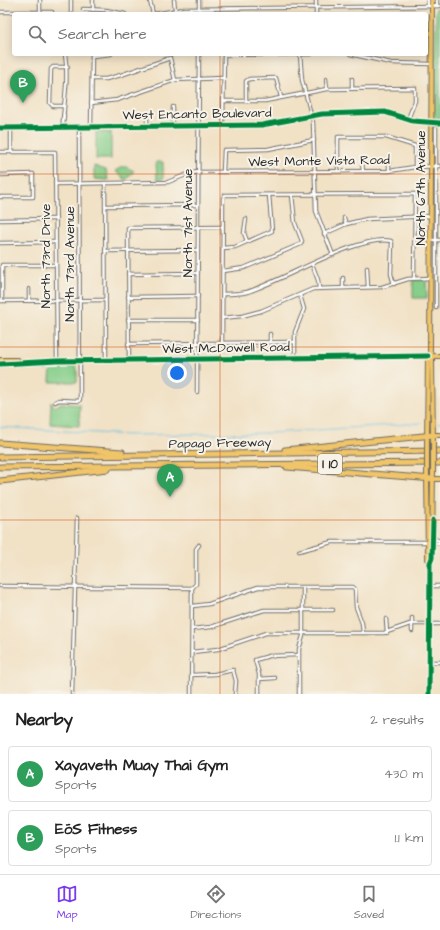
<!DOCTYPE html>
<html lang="en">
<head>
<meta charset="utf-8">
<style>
  body { margin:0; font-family:"Architects Daughter",sans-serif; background:#f6f6f6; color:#222 }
  .you { position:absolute; left:177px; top:373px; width:14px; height:14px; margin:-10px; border:3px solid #fff; border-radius:50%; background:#1a73e8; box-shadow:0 0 0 6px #1a73e833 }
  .badge { display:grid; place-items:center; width:26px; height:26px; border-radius:50%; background:#7c3aed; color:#fff; font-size:13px; font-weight:700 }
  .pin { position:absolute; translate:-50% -33px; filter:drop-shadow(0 1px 2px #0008) }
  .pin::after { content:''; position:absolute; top:21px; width:14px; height:12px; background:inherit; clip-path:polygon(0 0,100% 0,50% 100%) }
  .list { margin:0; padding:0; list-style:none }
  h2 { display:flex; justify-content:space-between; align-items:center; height:52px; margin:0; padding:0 16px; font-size:17px }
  h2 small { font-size:13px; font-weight:400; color:#767676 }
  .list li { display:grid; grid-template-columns:26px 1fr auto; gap:12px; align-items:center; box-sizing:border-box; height:56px; margin:0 8px 8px; padding:0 8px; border:1px solid #e0e0e0; border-radius:4px }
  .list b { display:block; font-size:15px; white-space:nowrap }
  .list p { margin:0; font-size:13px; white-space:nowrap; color:#767676 }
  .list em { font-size:13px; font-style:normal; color:#767676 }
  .icon { flex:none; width:22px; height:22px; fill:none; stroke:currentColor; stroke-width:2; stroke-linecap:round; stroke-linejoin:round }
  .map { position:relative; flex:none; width:440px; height:694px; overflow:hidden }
  .search { position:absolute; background:#fff; box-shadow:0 2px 10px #0003; left:12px; right:12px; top:12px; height:44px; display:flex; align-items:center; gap:10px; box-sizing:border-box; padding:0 14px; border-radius:4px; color:#767676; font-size:15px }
  .sheet { height:180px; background:#fff }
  nav { display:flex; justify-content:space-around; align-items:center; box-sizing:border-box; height:56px; border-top:1px solid #e0e0e0; background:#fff; font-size:11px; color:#767676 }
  nav a { display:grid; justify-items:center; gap:2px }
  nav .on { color:#7c3aed }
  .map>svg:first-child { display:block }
  .green { fill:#86ce8a; stroke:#587c5a }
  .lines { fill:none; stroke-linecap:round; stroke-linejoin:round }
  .stream { stroke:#66bfe3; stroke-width:1 }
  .minor-casing { stroke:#706b61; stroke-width:4.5 }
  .major-casing { stroke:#706b61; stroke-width:6 }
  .highway-casing { stroke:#706b61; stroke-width:7 }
  .minor { stroke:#fff; stroke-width:2.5 }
  .major { stroke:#f0c469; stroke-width:4 }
  .highway { stroke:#f0c469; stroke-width:5 }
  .major-bridge-casing { stroke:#706b61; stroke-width:6; stroke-linecap:butt }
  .major-bridge { stroke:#f0c469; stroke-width:4 }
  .cycleway-casing { stroke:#f7f3e8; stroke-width:8 }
  .cycleway { stroke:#00873e; stroke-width:5 }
  .grid { fill:none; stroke:#d5540f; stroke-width:1; stroke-opacity:0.55 }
  .labels { text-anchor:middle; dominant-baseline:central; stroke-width:4; stroke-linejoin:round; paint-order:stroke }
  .shield { fill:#f7f3e8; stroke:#686764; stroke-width:1 }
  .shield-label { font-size:12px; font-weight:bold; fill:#2b2b2b }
  .street-label { font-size:13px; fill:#2b2b2b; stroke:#f7f3e8 }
</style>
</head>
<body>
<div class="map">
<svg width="440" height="694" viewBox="0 0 440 694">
  <rect width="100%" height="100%" fill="#f7f3e8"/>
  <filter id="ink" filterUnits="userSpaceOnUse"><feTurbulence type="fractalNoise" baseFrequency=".025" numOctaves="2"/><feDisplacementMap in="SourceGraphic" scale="8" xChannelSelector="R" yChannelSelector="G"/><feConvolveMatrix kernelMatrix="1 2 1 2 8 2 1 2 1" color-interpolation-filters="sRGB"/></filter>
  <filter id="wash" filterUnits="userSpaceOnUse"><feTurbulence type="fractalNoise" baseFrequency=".012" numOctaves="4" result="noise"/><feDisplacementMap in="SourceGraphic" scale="16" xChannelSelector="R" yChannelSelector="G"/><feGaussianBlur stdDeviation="0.9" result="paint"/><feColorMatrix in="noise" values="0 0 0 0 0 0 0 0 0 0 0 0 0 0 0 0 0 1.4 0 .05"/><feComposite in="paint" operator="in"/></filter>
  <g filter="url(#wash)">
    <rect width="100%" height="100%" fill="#f1e1c5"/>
    <g class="green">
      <polygon points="436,8 440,8 440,121 435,121 434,118"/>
      <rect x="96" y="132" width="15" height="27"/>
      <polygon points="156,162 163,162 163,179 157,179"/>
      <polygon points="94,166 106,170 108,180 94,179"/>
      <polygon points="122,167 126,167 134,171 126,180 115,171"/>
      <polygon points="413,280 426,280 427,298 413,298"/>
      <polygon points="51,366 75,366 77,368 77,382 50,382"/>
      <polygon points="51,402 55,407 61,403 80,405 79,426 50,424"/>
    </g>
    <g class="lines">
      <g class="stream">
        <polyline points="438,423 440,423"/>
        <polyline points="0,427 129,435 272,433 422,423"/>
      </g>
    </g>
  </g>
  <g filter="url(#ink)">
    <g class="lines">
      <defs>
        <g id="minor">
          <polyline points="174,0 175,9"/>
          <polyline points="150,1 153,14"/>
          <polyline points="428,6 428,0"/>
          <polyline points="437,6 437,0"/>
          <polyline points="83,9 106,10 125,14"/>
          <polyline points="93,10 93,0"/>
          <polyline points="0,12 52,12"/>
          <polyline points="40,12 40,0"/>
          <polyline points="71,14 71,0"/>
          <polyline points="154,14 184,9 440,6"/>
          <polyline points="199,14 199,0"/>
          <polyline points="316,14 316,0"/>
          <polyline points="300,54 302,80 313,122 316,211 333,255"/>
          <polyline points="350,54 391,63 431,64"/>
          <polyline points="92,56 111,54"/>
          <polyline points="92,79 106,79 121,75 170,58 175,80"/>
          <polyline points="326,79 327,89"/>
          <polyline points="352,79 352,89"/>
          <polyline points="223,101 265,101 327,89 415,88 415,101 408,119"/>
          <polyline points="246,101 246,81 249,79 276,78 281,97"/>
          <polyline points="91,103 117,100 175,80 223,78"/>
          <polyline points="64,106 53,106 50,103 51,69 53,67 68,67"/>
          <polyline points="173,107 173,126"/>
          <polyline points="147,118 147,126"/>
          <polyline points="63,125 64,115"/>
          <polyline points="223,125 224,55 311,54"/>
          <path d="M63,127c-1,-7 1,-12 1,-19 2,-19 4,-36 1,-54"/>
          <polyline points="91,127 92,54"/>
          <polyline points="0,128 262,125 322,114 385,112 413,121 440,123"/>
          <polyline points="0,152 55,152 57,361"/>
          <polyline points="11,152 11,128"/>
          <polyline points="362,163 363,171"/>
          <polyline points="389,163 389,171"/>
          <polyline points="338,171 338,137 386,137 415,146 415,167"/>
          <polyline points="223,172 224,150 268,149 314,140"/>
          <polyline points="0,175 33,174 33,197 0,197"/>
          <polyline points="105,183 106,360"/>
          <polyline points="55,184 168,182 188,174 198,172 389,171 415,167 440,166"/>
          <polyline points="105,206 198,205"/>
          <polyline points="344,218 346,224"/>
          <polyline points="246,219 244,233 247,241"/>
          <polyline points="0,220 56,219"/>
          <polyline points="324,234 346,224 367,219 430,216"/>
          <polyline points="431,240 440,240"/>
          <polyline points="0,243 56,242"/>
          <polyline points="223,248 235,247 272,231 269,195"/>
          <polyline points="105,251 198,250"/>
          <polyline points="312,264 318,280 319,288"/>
          <polyline points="367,268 368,287"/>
          <polyline points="223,271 244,268 301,244 302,241 295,223 292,195"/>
          <polyline points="128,274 198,273"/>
          <polyline points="343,278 343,288"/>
          <polyline points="29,289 29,301"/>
          <path d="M223,294c8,0 16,0 24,-2 34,-10 114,-59 144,-51l1,2 -1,31 3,10"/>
          <polyline points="128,297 198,296"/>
          <polyline points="0,301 105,300"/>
          <polyline points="2,301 2,265 56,265"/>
          <polyline points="436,308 436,128"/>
          <polyline points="222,318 242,316 261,311 313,289 382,287 408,279 430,278"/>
          <polyline points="128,320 198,320"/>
          <polyline points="270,334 270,341"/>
          <polyline points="222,343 223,198 225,195 415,194 414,278"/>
          <polyline points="128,344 295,342"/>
          <polyline points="295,358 295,332 304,309 300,295"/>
          <polyline points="129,360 128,228 223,227"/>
          <polyline points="197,392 199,54"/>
          <polyline points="55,402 59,400 79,401 80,399 79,127"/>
          <polyline points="433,535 435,539 440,541"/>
          <polyline points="432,546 435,543 440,543"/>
          <polyline points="299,551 332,542 429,542"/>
          <polyline points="0,586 192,588"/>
          <polyline points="430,586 440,586"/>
          <polyline points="192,588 196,584 196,549 199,545"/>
          <polyline points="193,606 209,604 258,587 353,587 355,589 356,607 362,623 363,633"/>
          <polyline points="386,619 387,633"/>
          <polyline points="192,629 211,627 264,610 333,610"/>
          <polyline points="412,631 412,618"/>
          <polyline points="192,652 218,649 266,633 384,633 410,624 440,624"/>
          <polyline points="429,662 440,662"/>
          <polyline points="191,675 215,674 233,670 236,681 235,694"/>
          <polyline points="259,679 275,678"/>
          <polyline points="72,694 77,518"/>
          <polyline points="191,694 192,588"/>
          <polyline points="259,694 259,674 255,660 269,656 299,655"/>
          <polyline points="299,694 299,649 303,636 303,587"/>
        </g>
        <g id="major">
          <polyline points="432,0 430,351 432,356 433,440"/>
          <polyline points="0,360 17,360 20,362"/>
          <polyline points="0,364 81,361 440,356"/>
          <polyline points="433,435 440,435"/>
          <polyline points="427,438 428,355"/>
          <polyline points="427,473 428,559 430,563 429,694"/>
          <polyline points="433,479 440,479"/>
          <polyline points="430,563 432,558 433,473"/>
        </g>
        <g id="highway">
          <polyline points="0,443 122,452"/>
          <polyline points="285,450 433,435"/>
          <polyline points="0,457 440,451"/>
          <polyline points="0,467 440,463"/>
          <polyline points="287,467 433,479"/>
          <polyline points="0,481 108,469"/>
        </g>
      </defs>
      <use href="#minor" class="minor-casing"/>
      <use href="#major" class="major-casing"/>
      <use href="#highway" class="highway-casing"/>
      <use href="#minor" class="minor"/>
      <use href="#major" class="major"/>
      <use href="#highway" class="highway"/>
      <defs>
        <g id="major-bridge">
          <polyline points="433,440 433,473"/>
          <polyline points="427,473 427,440"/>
        </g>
      </defs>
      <use href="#major-bridge" class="major-bridge-casing"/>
      <use href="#major-bridge" class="major-bridge"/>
      <defs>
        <g id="cycleway">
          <polyline points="0,128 262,125 322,114 385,112 413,121 440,123"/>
          <polyline points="0,364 57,361 428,356"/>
          <polyline points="429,694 430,563 432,558 433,520"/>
        </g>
      </defs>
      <use href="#cycleway" class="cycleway-casing"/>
      <use href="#cycleway" class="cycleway"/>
    </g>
  </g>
  <path class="grid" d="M220,0v14M220,54v640M0,174h440M0,347h440M0,520h440"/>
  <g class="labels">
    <rect class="shield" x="318" y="454" width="24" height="20" rx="3"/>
    <g class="shield-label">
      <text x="330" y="464">I 10</text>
    </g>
    <g class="street-label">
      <text transform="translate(197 114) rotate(-1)">West Encanto Boulevard</text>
      <text transform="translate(319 161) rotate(-1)">West Monte Vista Road</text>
      <text transform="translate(421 188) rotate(-90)">North 67th Avenue</text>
      <text transform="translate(188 223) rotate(-90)">North 71st Avenue</text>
      <text transform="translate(46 256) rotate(-90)">North 73rd Drive</text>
      <text transform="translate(70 264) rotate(-90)">North 73rd Avenue</text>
      <text transform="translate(226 348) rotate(-1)">West McDowell Road</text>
      <text transform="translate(220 443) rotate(-1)">Papago Freeway</text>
    </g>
  </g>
</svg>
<div class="you"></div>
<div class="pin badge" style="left:170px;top:497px;background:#2e9e5b">A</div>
<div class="pin badge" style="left:23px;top:103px;background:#2e9e5b">B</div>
<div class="search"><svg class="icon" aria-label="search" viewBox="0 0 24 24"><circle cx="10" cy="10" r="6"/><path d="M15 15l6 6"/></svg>Search here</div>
</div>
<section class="sheet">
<h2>Nearby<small>2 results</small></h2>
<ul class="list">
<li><span class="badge" style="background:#2e9e5b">A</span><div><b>Xayaveth Muay Thai Gym</b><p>Sports</p></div><em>430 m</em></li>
<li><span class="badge" style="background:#2e9e5b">B</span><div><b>EōS Fitness</b><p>Sports</p></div><em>1.1 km</em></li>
</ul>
</section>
<nav>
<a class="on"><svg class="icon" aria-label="map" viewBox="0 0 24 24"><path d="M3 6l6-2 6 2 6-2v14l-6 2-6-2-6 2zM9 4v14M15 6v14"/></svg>Map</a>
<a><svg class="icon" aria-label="directions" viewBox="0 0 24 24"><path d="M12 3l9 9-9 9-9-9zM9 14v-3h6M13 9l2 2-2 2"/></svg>Directions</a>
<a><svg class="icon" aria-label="saved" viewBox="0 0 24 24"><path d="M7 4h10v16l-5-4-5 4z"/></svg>Saved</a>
</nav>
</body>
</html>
